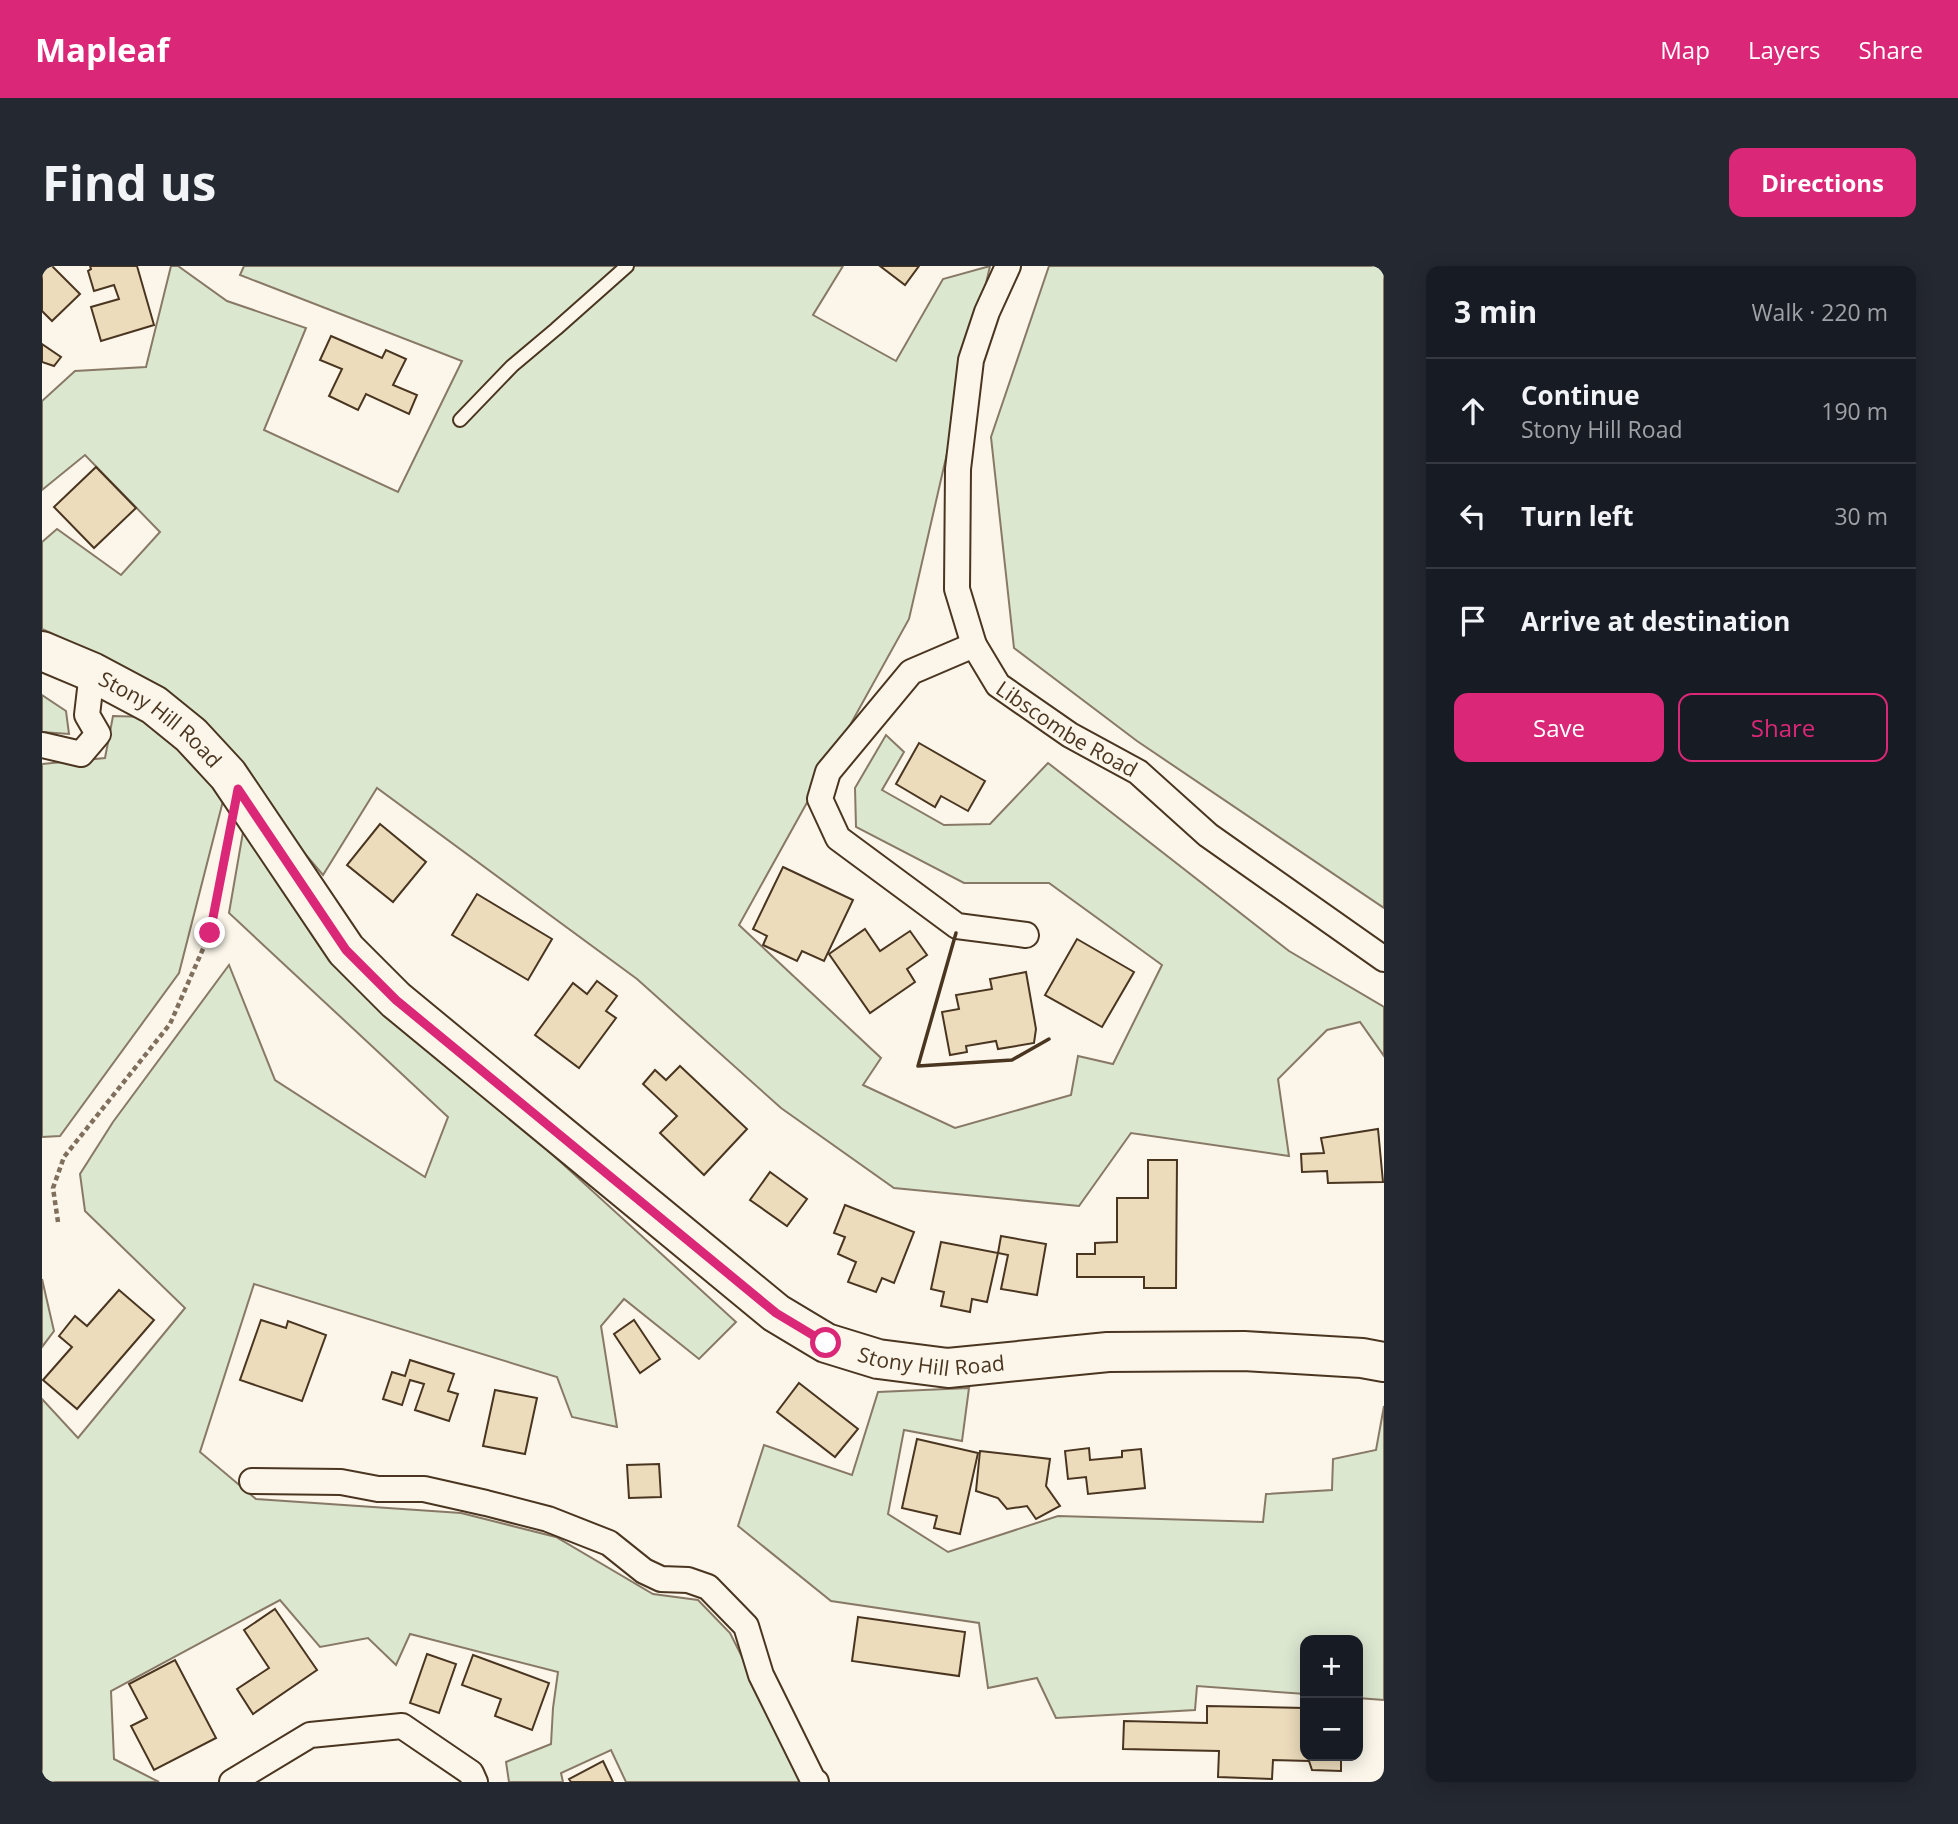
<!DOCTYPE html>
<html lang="en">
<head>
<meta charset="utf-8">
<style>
  body { margin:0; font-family:"Open Sans",sans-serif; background:#242831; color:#f1f3f6 }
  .controls { position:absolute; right:21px; bottom:21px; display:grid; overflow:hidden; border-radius:14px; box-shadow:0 4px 18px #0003 }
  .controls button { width:63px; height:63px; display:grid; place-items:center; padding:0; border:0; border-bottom:2px solid #363941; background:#171b24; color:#f1f3f6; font:35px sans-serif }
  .stop { position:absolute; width:21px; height:21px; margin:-16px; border:5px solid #db2777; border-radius:50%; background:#fff }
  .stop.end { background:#db2777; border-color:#fff; box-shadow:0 2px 7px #0008 }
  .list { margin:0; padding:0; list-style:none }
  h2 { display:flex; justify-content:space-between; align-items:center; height:91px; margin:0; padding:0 28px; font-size:30px }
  h2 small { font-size:23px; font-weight:400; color:#9ea1a6 }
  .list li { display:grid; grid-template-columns:46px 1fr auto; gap:21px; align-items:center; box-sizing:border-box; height:105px; padding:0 28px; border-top:2px solid #363941 }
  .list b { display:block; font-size:26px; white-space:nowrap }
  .list p { margin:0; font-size:23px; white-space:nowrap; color:#9ea1a6 }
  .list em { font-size:23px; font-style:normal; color:#9ea1a6 }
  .actions { display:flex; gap:14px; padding:21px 28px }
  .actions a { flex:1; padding:16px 0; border:2px solid #db2777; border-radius:14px; text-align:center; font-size:24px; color:#db2777 }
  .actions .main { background:#db2777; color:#fff }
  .icon { flex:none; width:38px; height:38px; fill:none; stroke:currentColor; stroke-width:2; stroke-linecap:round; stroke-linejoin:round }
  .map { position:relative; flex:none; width:1342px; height:1516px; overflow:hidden; border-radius:14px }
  header { display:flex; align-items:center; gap:42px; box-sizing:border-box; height:98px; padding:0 35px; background:#db2777; color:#fff }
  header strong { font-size:33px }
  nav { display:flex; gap:38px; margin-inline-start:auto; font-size:24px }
  .intro { display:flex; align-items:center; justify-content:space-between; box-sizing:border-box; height:168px; padding:0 42px }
  h1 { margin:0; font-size:49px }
  .button { padding:18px 32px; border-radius:14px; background:#db2777; color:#fff; font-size:24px; font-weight:700 }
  main { display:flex; gap:42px; padding:0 42px }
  aside { flex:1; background:#171b24; border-radius:14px; box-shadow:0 4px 18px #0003 }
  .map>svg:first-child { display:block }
  .green { fill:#dce7d0; stroke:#887966; stroke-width:2 }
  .building { fill:#ecdcbc; stroke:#4a3520; stroke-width:2 }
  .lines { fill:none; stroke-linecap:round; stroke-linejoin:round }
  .service-casing { stroke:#4a3520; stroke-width:16 }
  .minor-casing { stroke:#4a3520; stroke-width:28 }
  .primary-casing { stroke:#4a3520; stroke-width:42 }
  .path { stroke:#7f6f5c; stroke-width:4.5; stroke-dasharray:5 3.5; stroke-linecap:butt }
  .service { stroke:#fbf6e9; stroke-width:12 }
  .minor { stroke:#fbf6e9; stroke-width:24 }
  .primary { stroke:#fbf6e9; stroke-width:38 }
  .wall { stroke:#4a3520; stroke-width:3.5 }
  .route { stroke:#db2777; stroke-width:9 }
  .labels { text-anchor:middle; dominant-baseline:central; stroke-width:5; stroke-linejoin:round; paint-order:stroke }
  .street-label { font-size:21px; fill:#4a3520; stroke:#fbf6e9 }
</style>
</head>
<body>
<header>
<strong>Mapleaf</strong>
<nav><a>Map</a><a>Layers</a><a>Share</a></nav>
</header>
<div class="intro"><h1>Find us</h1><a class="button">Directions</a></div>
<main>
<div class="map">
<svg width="1342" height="1516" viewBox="0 0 1342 1516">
  <rect width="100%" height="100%" fill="#fbf6e9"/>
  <g class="green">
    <polygon points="129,0 136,0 185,35 264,62 222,164 356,226 420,95 198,9 202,0 801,0 771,49 854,95 901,13 948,0 867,353 697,659 839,792 821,819 913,862 1029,829 1036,790 1071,798 1120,699 1007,617 922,617 814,561 813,522 844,469 862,486 840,524 902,559 948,558 1006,497 1247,685 1342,741 1342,790 1318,756 1285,764 1236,813 1247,890 1089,867 1037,940 852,922 739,842 595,713 335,522 281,609 130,432 26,375 0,363 0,276 15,263 79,309 118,266 43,189 0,224 0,135 33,105 104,101"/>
    <polygon points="1007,0 1342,0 1342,642 1095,475 972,382 949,171"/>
    <polygon points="0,429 24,445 27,468 0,466"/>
    <polygon points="71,450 104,451 182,531 137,707 18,870 0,871 0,498 63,492"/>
    <polygon points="201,566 284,682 694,1056 657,1093 582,1033 559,1060 575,1161 530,1151 515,1111 212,1018 158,1186 214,1233 419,1247 514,1271 611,1328 656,1334 688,1367 763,1516 584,1516 569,1484 519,1507 521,1516 467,1516 464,1496 509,1478 511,1442 516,1406 368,1368 354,1399 326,1372 278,1381 238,1334 69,1425 72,1493 117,1516 0,1516 0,1133 36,1172 143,1042 43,945 38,908 71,856 187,699 233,814 383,911 406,851 187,647"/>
    <polygon points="0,1013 12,1065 0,1081"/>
    <polygon points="927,1122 920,1175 862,1164 846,1248 906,1286 1016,1250 1221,1256 1224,1228 1290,1224 1291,1193 1334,1184 1342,1140 1342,1434 1316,1432 1316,1374 1263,1374 1263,1428 1155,1420 1153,1444 1014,1452 995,1412 946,1422 937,1357 789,1335 696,1260 722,1179 810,1209 836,1126"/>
  </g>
  <g class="building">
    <polygon points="0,0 10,0 38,28 10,55 0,45"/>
    <polygon points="48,0 95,0 112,59 59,75 49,41 77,33 72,19 52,25 46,5 49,3"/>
    <polygon points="838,0 877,0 863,19"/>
    <polygon points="289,70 340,92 344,84 364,93 351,119 375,129 367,148 324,128 316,144 287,130 300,103 278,94"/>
    <polygon points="0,78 19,91 12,100 0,96"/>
    <polygon points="54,201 94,242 52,282 12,241"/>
    <polygon points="877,477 943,515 926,545 899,530 893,541 854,518"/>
    <polygon points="338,558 384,596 351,636 305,599"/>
    <polygon points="741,601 811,634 782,695 760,685 755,695 721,679 725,670 711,663"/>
    <polygon points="435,628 510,673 486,714 410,669"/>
    <polygon points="823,663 838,685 868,665 885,689 865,703 873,716 828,747 787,688"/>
    <polygon points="1035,673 1092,706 1060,761 1003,729"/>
    <polygon points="984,706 994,763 992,777 956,783 954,775 924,780 925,786 908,789 900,746 917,743 914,729 950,723 948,713"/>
    <polygon points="555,715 575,730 564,745 574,752 537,802 493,769 531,717 545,728"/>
    <polygon points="638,800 705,863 662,909 618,867 635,850 601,818 613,804 624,814"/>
    <polygon points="1336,863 1341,916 1286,917 1285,905 1260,906 1259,888 1282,887 1279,872"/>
    <polygon points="1106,894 1135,894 1134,1022 1102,1022 1102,1011 1035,1011 1035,988 1053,988 1053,977 1075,976 1075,932 1106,932"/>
    <polygon points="728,906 765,933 745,960 708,934"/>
    <polygon points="803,939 872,966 852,1017 840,1012 834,1026 806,1016 814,996 796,988 803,971 792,967"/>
    <polygon points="959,970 1004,978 995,1029 959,1023 966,989 956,987"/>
    <polygon points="899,976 956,987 945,1036 930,1033 928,1046 899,1040 902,1026 889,1023"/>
    <polygon points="77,1024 112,1054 35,1143 1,1114 30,1081 17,1070 33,1050 45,1060"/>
    <polygon points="219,1054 244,1062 246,1055 284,1069 260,1135 198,1114"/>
    <polygon points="592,1054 618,1093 598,1107 572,1068"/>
    <polygon points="368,1094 412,1108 406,1125 416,1128 407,1155 373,1144 382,1118 368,1114 360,1139 341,1133 350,1106 363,1110"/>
    <polygon points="757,1117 816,1163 793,1191 735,1146"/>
    <polygon points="453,1124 495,1132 483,1188 441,1180"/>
    <polygon points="875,1173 936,1187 918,1268 892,1262 895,1250 860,1242"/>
    <polygon points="1047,1182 1048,1194 1080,1191 1080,1185 1099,1183 1103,1222 1046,1228 1044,1211 1026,1213 1023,1185"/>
    <polygon points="938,1185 1008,1193 1004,1220 1018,1240 994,1253 985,1240 965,1243 956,1232 934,1225"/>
    <polygon points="617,1198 619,1231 587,1232 585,1199"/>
    <polygon points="233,1343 275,1404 211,1448 195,1423 227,1402 202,1364"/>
    <polygon points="816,1351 923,1366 917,1410 810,1395"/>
    <polygon points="385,1388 414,1398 397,1447 368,1437"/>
    <polygon points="431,1389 507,1417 490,1464 453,1450 459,1433 420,1419"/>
    <polygon points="133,1394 174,1472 112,1504 89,1460 105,1452 87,1418"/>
    <polygon points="1165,1440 1263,1442 1263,1490 1299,1490 1299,1505 1270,1504 1267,1495 1231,1494 1230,1513 1176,1511 1177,1485 1081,1483 1082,1455 1165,1457"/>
    <polygon points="561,1495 571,1516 529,1516 527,1513"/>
  </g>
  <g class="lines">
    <defs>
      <polyline id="service" points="418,154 470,100 514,63 585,0"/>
      <g id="minor">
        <path id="s1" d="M966,0l-21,46 -16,48 -13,109 -1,120 17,56 24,40 72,50 68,37 70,63 176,124"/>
        <polyline points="932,379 869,406 786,506 778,533 796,572 915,660 984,669"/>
        <polyline points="0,479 39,488 56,468 45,449 50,406"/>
        <polyline points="210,1215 299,1216 336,1223 382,1223 444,1237 506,1253 567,1277 602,1305 619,1313 646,1314 666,1321 704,1360 719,1409 771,1514 774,1516"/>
        <polyline points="190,1516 268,1469 360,1460 429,1507 433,1516"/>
      </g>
      <g id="primary">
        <path id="s2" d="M0,385l50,21 62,33 37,30 37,40 118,175 50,50 380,313 50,30 52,16 70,9 160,-16 136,-1 118,7 22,4"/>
      </g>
    </defs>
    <use href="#service" class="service-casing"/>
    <use href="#minor" class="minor-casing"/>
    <use href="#primary" class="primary-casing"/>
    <polyline class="path" points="16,956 11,922 22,891 128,758 168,667 187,568"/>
    <use href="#service" class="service"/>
    <use href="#minor" class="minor"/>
    <use href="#primary" class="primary"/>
    <polyline class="wall" points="914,667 876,800 970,794 1007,773"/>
  </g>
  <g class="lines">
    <polyline class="route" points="168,667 196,523 304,684 354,734 734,1047 784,1077"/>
  </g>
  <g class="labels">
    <g class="street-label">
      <text stroke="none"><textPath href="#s2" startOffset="138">Stony Hill Road</textPath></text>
      <text stroke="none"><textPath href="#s1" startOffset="518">Libscombe Road</textPath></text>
      <text stroke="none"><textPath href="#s2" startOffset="1167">Stony Hill Road</textPath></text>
    </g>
  </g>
</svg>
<div class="controls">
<button>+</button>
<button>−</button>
</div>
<div class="stop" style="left:784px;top:1077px"></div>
<div class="stop end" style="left:168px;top:667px"></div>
</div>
<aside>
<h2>3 min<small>Walk · 220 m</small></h2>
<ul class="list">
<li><svg class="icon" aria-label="ahead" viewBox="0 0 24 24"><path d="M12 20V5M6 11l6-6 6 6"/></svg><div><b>Continue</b><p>Stony Hill Road</p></div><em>190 m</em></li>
<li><svg class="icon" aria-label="left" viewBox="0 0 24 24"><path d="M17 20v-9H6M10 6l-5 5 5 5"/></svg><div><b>Turn left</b></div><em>30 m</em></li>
<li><svg class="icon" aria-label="arrive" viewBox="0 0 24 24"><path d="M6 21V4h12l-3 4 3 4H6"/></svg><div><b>Arrive at destination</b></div></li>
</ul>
<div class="actions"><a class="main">Save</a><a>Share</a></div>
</aside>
</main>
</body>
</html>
